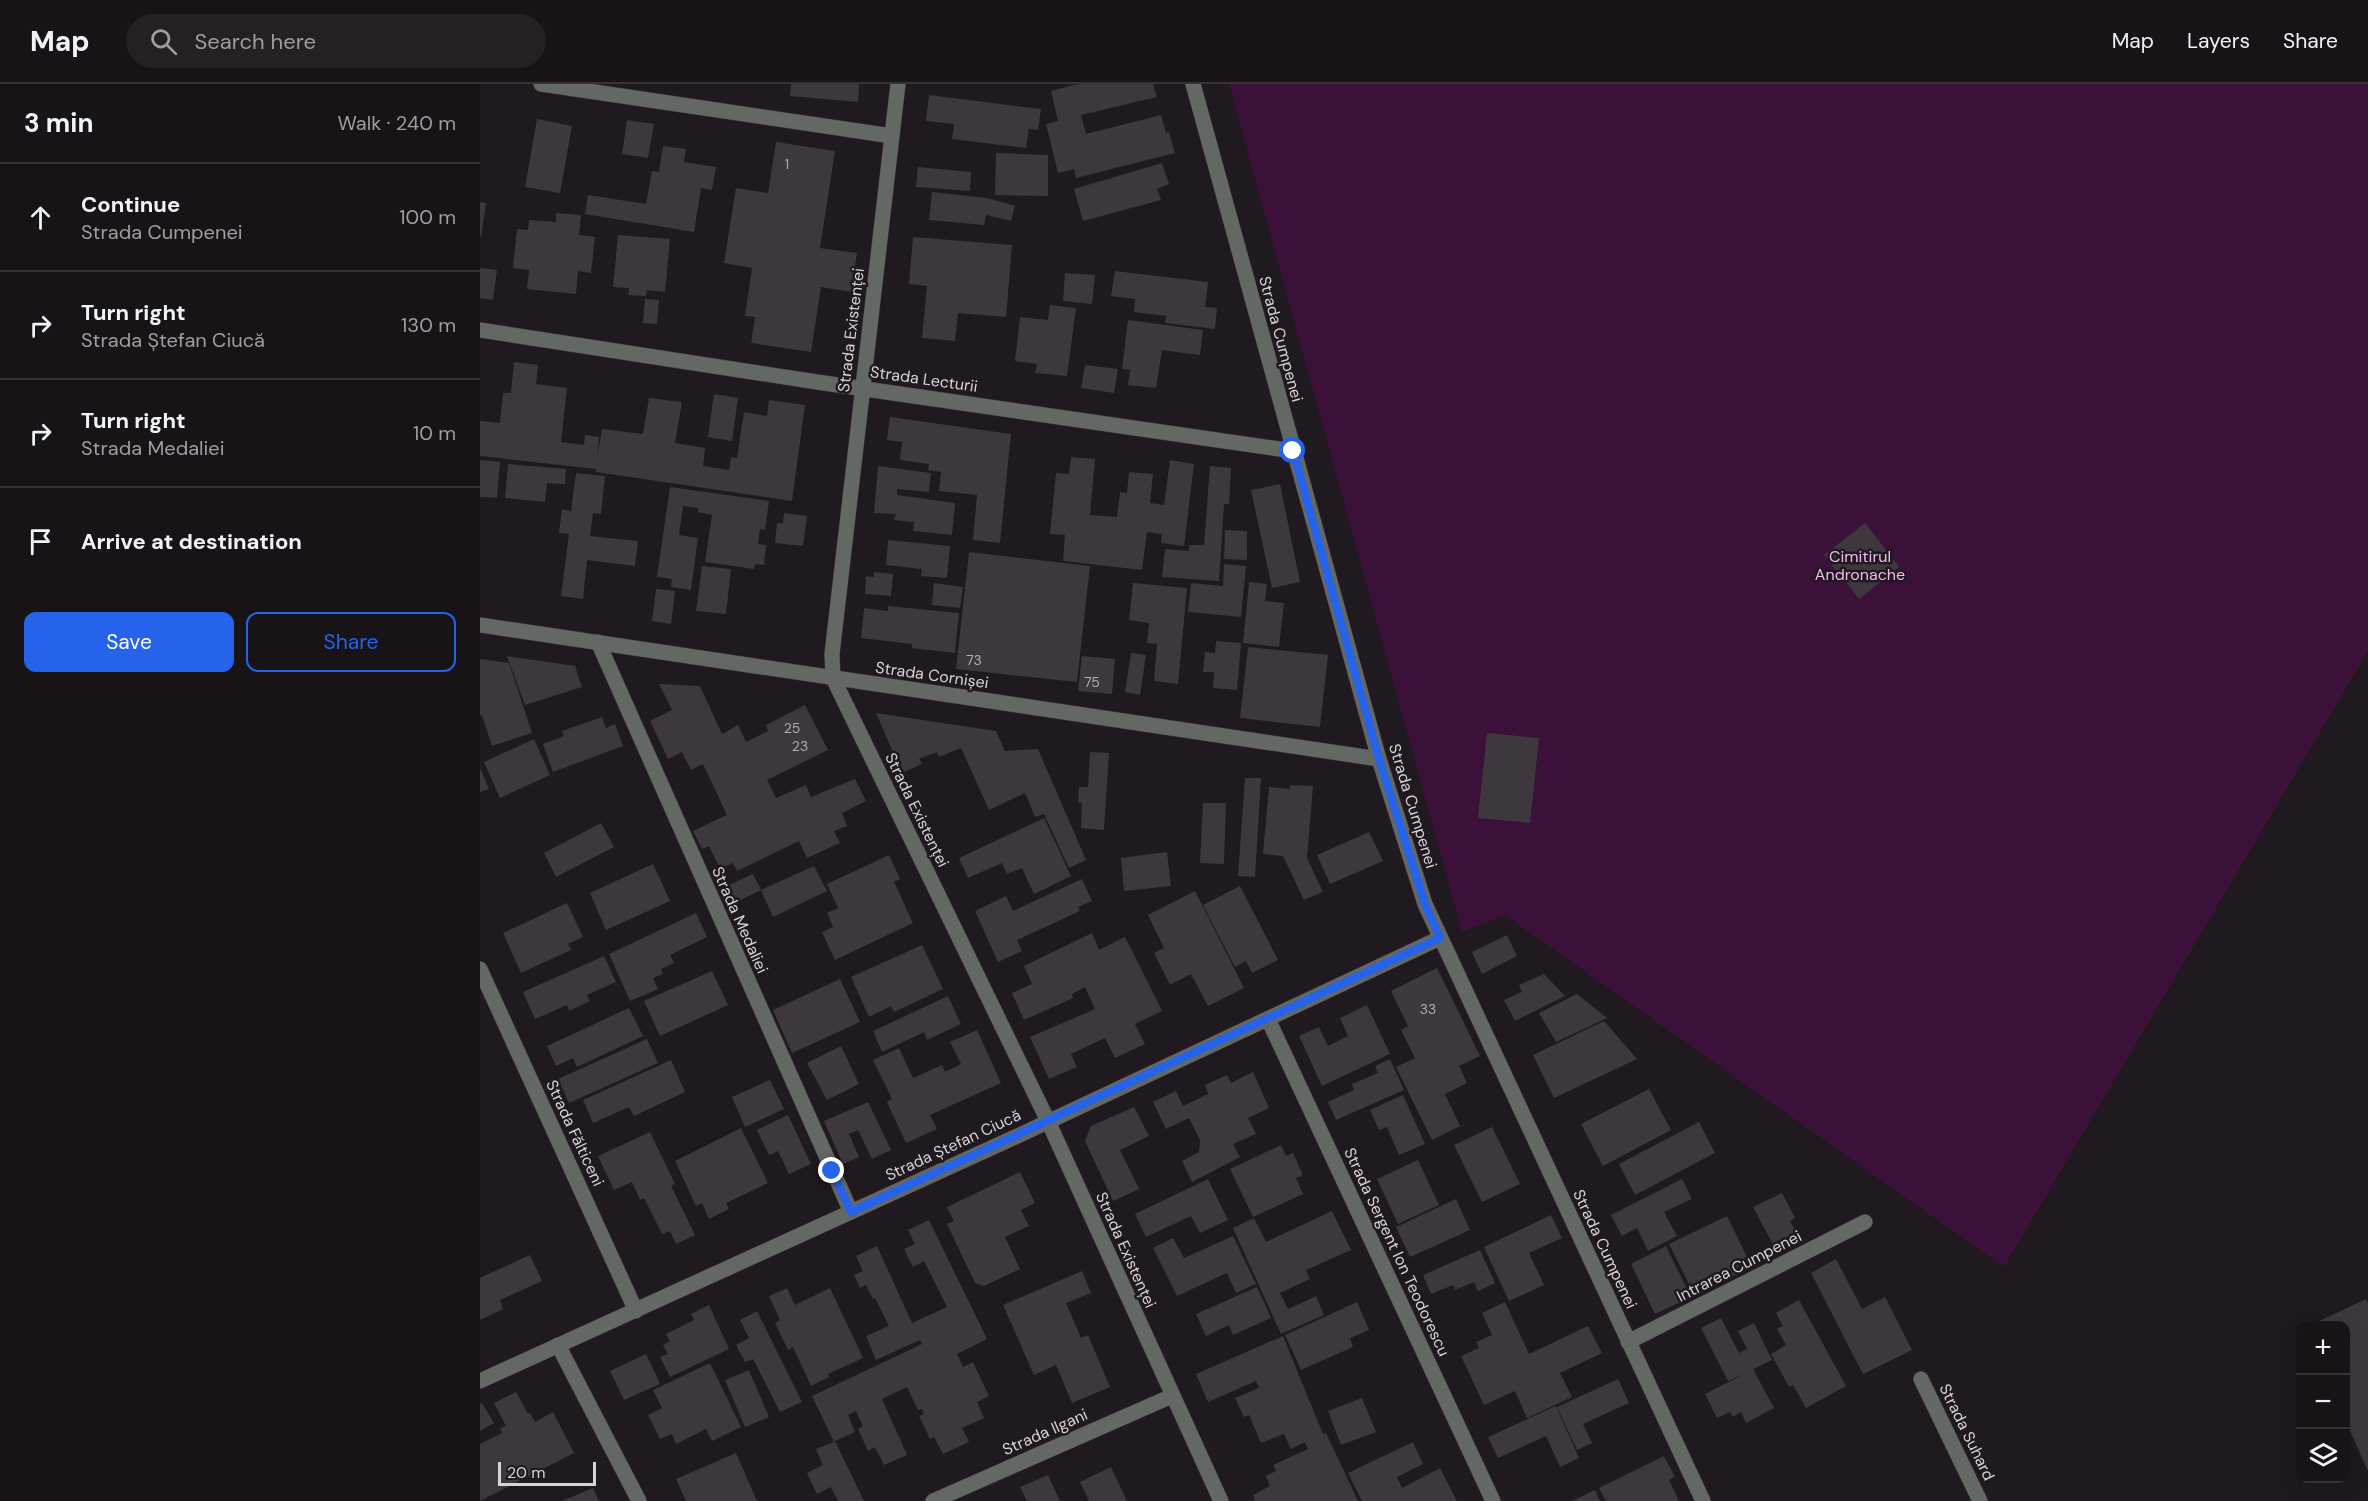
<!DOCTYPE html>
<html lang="en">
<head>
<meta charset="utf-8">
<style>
  body { margin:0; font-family:"DM Sans",sans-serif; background:#252024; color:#f1f3f6 }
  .controls { position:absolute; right:18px; bottom:18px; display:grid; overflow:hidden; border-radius:12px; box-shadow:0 6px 24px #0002 }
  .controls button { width:54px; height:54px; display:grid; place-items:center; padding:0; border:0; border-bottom:2px solid #363236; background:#181317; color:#f1f3f6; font:30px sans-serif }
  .scale { position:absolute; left:18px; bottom:15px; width:98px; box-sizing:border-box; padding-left:6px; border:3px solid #d8d3d7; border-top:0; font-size:16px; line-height:21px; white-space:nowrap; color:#d8d3d7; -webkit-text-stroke:4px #20191f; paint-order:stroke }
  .stop { position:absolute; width:18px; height:18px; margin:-14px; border:4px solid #2563eb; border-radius:50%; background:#fff }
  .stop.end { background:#2563eb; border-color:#fff; box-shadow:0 2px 6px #0008 }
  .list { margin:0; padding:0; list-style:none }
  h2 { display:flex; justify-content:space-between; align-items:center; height:78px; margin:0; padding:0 24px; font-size:26px }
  h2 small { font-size:20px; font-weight:400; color:#9f9ea1 }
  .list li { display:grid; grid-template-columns:39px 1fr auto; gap:18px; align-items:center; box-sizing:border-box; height:108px; padding:0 24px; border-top:2px solid #363236 }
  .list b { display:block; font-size:22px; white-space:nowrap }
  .list p { margin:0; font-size:20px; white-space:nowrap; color:#9f9ea1 }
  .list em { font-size:20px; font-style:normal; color:#9f9ea1 }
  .actions { display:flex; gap:12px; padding:18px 24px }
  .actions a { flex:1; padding:14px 0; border:2px solid #2563eb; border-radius:12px; text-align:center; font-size:21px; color:#2563eb }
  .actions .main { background:#2563eb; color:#fff }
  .icon { flex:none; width:33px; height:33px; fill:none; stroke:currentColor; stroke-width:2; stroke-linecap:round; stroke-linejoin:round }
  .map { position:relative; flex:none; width:1888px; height:1417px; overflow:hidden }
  header { display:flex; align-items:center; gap:36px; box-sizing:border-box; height:84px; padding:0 30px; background:#181317; border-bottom:2px solid #363236 }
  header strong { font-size:28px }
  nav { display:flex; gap:33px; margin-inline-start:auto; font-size:21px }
  .search { width:420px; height:54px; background:#252024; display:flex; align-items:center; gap:15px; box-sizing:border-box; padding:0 21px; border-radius:33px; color:#9f9ea1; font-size:22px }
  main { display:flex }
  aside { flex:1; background:#181317 }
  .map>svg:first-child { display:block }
  .green { fill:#3b113a }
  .building { fill:#3f373e }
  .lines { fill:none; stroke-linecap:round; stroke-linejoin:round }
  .minor-casing { stroke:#3a3339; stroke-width:16 }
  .minor { stroke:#646865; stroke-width:15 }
  .route { stroke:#2563eb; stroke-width:8 }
  .labels { text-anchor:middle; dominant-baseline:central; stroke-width:5; stroke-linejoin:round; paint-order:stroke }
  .number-label { font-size:14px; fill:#b2acb1 }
  .street-label { font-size:16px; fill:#d8d3d7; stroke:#20191f }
  .park-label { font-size:16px; fill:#f7b7f2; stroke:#20191f }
</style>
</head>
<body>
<header>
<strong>Map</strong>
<div class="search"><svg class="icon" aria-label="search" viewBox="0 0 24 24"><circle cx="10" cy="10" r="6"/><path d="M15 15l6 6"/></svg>Search here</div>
<nav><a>Map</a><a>Layers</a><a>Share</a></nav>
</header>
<main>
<aside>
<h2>3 min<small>Walk · 240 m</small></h2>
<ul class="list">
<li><svg class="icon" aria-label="ahead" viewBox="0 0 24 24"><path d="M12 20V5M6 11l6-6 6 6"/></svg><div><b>Continue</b><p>Strada Cumpenei</p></div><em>100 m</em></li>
<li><svg class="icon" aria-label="right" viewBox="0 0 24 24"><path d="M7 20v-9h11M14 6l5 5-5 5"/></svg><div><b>Turn right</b><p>Strada Ștefan Ciucă</p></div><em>130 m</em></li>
<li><svg class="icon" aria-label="right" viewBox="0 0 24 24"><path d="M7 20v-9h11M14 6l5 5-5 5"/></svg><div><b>Turn right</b><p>Strada Medaliei</p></div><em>10 m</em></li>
<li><svg class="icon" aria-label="arrive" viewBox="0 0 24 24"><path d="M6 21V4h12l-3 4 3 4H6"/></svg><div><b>Arrive at destination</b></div></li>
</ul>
<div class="actions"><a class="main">Save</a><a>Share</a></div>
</aside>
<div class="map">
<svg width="1888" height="1417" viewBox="0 0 1888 1417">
  <rect width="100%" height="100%" fill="#20191f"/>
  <polygon class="green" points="749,0 1888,0 1888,567 1524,1183 1025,831 982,848"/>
  <g class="building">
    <polygon points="311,0 379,0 378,18 310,12"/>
    <polygon points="598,0 673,0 677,13 601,31 606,50 681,31 686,49 689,48 695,69 596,94 594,85 578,89 566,40 578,37 571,7"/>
    <polygon points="449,11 561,25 558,46 549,45 546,64 472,55 474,40 446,37"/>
    <polygon points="57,35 92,42 80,109 45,103"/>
    <polygon points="147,36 174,40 168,74 142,70"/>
    <polygon points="296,58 355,67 340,164 377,169 371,208 341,203 331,268 271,259 275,233 265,232 272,184 244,179 256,104 288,109"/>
    <polygon points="183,62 206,65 204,78 236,83 232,106 221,104 214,148 105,130 108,111 166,120 172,87 179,88"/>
    <polygon points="516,69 568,71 568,112 515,111"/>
    <polygon points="682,79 689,100 677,105 681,116 603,137 594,105"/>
    <polygon points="438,83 491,88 490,107 436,103"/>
    <polygon points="452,108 507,114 535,122 531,137 506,131 504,141 449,136"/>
    <polygon points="0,118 6,119 1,153 0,152"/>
    <polygon points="76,129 101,131 99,151 115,153 111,189 98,187 96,210 47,205 49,186 33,184 37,145 48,146 49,136 76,138"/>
    <polygon points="138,151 190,155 185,208 167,206 166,212 148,211 149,204 133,203"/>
    <polygon points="433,153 532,161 526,233 478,229 475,257 442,254 447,202 429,200"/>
    <polygon points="0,184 17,186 13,216 0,214"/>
    <polygon points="635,187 728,198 725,223 737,224 735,245 685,239 686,232 654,228 655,215 631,212"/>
    <polygon points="585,189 615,191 612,220 583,217"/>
    <polygon points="165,215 179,216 177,240 163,239"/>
    <polygon points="570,221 596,224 587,292 555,289 557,280 535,277 540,233 568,236"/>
    <polygon points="648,236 723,246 720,271 682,266 676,304 648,301 650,286 642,285"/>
    <polygon points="34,278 58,281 56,300 87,304 81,358 104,361 105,351 119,353 117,374 122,345 163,350 169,314 202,318 195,359 225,364 223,382 249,386 251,373 257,374 264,328 287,332 289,316 325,321 312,417 116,388 116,385 0,372 0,337 20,339 23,309 31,309"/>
    <polygon points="605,281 638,285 634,309 601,304"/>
    <polygon points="234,310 258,314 252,357 228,353"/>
    <polygon points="410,333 531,350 520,459 493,456 497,411 459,407 461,388 448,386 449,380 420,376 422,358 407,356"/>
    <polygon points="591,373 615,375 610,431 637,433 640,408 647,409 649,388 673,390 670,419 684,421 690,376 714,380 704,462 681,459 682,450 667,448 662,486 583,477 585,451 570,450 576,389 589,390"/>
    <polygon points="0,376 20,378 17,414 0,413"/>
    <polygon points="28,380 86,385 85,400 67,399 65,418 25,414"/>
    <polygon points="398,382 451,389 449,408 417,405 417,411 475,419 472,451 433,447 434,438 414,436 416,430 394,429"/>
    <polygon points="730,382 751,384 749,420 744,420 739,497 682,493 685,465 709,467 709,461 724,461"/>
    <polygon points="96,389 125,392 121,430 113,429 110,452 158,457 155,482 107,476 103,515 81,512 89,450 79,449 82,425 91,427"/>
    <polygon points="800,400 820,498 792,504 771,406"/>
    <polygon points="190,403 289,417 285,446 280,445 278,460 286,461 284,481 275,480 274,485 225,478 232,431 218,428 218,424 203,422 199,451 218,454 211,506 191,503 192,495 177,493"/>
    <polygon points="304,429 327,432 323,462 295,459 297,439 303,439"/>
    <polygon points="1385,439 1419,483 1379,515 1344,471"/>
    <polygon points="745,446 767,447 767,476 744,475"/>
    <polygon points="408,456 470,462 467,494 441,492 442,485 406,481"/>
    <polygon points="489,468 610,482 597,598 476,585"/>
    <polygon points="744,480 766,482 761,533 708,528 711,499 743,502"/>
    <polygon points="222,482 251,485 246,530 216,527"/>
    <polygon points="394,488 413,490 411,512 385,510 386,492 394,493"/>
    <polygon points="769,498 787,500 785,517 804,519 799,563 763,559"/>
    <polygon points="454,499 483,503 480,524 452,521"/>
    <polygon points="653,499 707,504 698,600 674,597 677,560 667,559 669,539 649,536"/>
    <polygon points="176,505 195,507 191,540 172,537"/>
    <polygon points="408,522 479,529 475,569 432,564 432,560 381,554 384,524 408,527"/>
    <polygon points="736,557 761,559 757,606 733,604 734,588 723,588 725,568 735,569"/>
    <polygon points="768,563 848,571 840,643 760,634"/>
    <polygon points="651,569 666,571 660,611 645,608"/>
    <polygon points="27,572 95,582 102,603 45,621"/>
    <polygon points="602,572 635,575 632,610 598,607"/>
    <polygon points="0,575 29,579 52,649 12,662 2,631 0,631"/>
    <polygon points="179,600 220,602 242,650 258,641 266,658 288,647 286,641 325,621 348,666 287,696 296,714 326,701 331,713 375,695 386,717 362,729 367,742 354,747 360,759 327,774 319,757 257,787 253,779 240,785 229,762 222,765 213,747 247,731 223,680 211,686 202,668 188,675 170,637 192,626"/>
    <polygon points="396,629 516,647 525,667 558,665 606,776 589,784 564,730 555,733 545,709 509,726 481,664 459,673 457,668 439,675 442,680 422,689"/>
    <polygon points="122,633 126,644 135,640 143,662 73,688 63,660 84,652 82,647"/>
    <polygon points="1007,649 1059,654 1050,739 998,734"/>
    <polygon points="54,655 70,691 20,714 4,678"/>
    <polygon points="610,668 629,669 624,746 601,744 602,719 598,718 599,703 608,703"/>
    <polygon points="0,684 9,705 0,708"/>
    <polygon points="765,694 781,694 775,793 758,792"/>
    <polygon points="810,701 833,702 827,774 843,808 824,816 803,772 783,770 789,703 810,705"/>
    <polygon points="723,719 746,719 744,780 720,779"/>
    <polygon points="564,734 591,792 554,810 542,784 527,790 522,779 488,794 479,774"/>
    <polygon points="121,739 134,763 76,793 64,769"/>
    <polygon points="889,748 903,777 850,800 837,771"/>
    <polygon points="687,768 691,802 644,807 641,774"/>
    <polygon points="409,771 420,795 414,798 433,839 355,876 342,848 353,843 347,829 358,824 347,800"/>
    <polygon points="173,780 190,817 126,846 110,809"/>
    <polygon points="334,782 347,807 293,833 281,806 248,822 240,805 273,790 281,806"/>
    <polygon points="602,795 612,817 598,823 600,827 537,856 542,867 518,878 495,827 526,812 533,827"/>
    <polygon points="760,802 798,876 772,889 766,877 755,883 723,821"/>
    <polygon points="715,807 764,904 728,922 711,890 690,901 674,869 684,864 668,831"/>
    <polygon points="87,819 103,853 88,860 91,866 41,889 23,849"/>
    <polygon points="216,829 227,853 190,871 194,879 181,885 183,890 173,894 178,905 150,917 129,870"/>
    <polygon points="612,849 619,866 645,853 682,927 655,940 665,960 635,974 625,954 591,970 597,983 569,995 550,953 615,925 605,903 592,910 593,914 544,936 532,909 552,900 544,882"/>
    <polygon points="1027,851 1037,872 1002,890 992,868"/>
    <polygon points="442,861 463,905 414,928 411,922 389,933 371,893"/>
    <polygon points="124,872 136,898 107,911 110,917 89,927 87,921 55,935 43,908"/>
    <polygon points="957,884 1000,972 979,982 987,999 965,1010 980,1042 952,1056 916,983 935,974 921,946 928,942 911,907"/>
    <polygon points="232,887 248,921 180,952 164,917"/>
    <polygon points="1064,890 1085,912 1035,937 1024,916 1042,908 1039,901"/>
    <polygon points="360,895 380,938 312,969 293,926"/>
    <polygon points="1097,910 1127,934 1076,958 1059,929"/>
    <polygon points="468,912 481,940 447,956 444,948 402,968 393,947"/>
    <polygon points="887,921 910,970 842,1002 819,952 839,943 848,962 868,952 860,934"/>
    <polygon points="149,924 163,952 97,983 93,974 76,982 67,962"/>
    <polygon points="1124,937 1157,975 1074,1014 1053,971"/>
    <polygon points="497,946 521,999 450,1031 457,1045 426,1059 407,1018 412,1015 393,976 419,964 433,994 462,981 465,988 481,980 470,958"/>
    <polygon points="167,955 178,979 89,1019 78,995"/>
    <polygon points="361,962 379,1000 347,1016 327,979"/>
    <polygon points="910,975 924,1006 856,1036 848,1018 874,1006 872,1000 898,989 895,982"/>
    <polygon points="191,976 205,1008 154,1032 149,1023 113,1039 103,1016"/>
    <polygon points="773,988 789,1024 768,1034 776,1050 753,1060 760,1073 712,1098 702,1077 719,1068 720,1056 709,1034 686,1045 673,1018 696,1007 703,1022 728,1010 725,1001 747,991 751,999"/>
    <polygon points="290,996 304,1025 265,1043 252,1013"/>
    <polygon points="1169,1005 1191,1046 1123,1082 1101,1040"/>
    <polygon points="923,1011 945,1060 919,1071 907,1043 899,1046 890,1026"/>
    <polygon points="388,1018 411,1066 392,1075 378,1046 369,1050 379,1073 363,1080 344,1037"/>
    <polygon points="654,1023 669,1052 640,1066 659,1105 633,1117 605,1057 611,1042"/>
    <polygon points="308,1031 331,1080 309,1090 298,1067 289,1071 277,1046"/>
    <polygon points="1219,1038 1235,1069 1155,1111 1139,1080"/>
    <polygon points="1012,1043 1040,1100 1002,1118 974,1061"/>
    <polygon points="261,1044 288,1099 246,1119 249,1125 229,1135 222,1119 216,1122 195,1077"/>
    <polygon points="170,1048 195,1100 191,1102 215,1151 196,1160 190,1147 182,1150 164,1114 160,1116 152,1098 134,1106 118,1072"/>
    <polygon points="801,1061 806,1072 813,1069 823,1091 816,1094 823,1110 773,1133 750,1085"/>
    <polygon points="938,1076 959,1121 918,1140 897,1095"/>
    <polygon points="540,1088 555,1119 541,1126 549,1142 525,1153 540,1185 504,1202 495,1199 467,1140 474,1137 467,1123"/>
    <polygon points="728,1095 748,1136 720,1149 711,1132 666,1153 655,1130"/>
    <polygon points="1202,1095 1212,1115 1184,1128 1197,1152 1168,1167 1157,1144 1142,1152 1131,1131"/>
    <polygon points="1302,1109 1315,1134 1310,1137 1320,1155 1297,1168 1273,1123"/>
    <polygon points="976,1115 990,1146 930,1173 916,1143"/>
    <polygon points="852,1127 871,1166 826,1186 830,1195 800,1209 808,1225 836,1212 844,1231 801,1250 753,1144 774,1134 786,1158"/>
    <polygon points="1071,1131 1082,1154 1049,1169 1064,1201 1029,1217 1004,1163"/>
    <polygon points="1247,1132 1269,1177 1257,1183 1260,1189 1227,1204 1224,1197 1211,1204 1189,1160"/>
    <polygon points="449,1136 507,1255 477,1270 483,1283 493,1278 509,1312 497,1318 504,1334 482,1344 489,1358 463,1370 454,1353 450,1355 439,1332 444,1330 442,1325 438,1326 427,1303 402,1315 427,1371 404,1381 395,1363 388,1367 378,1345 383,1342 376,1327 368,1331 375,1348 355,1357 384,1417 358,1417 351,1403 337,1410 327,1389 343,1381 336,1365 354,1358 332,1312 442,1260 440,1256 396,1276 386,1252 409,1242 395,1214 393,1215 386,1201 380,1204 374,1191 383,1187 376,1172 397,1162 432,1239 467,1223 444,1177 433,1183 424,1165 435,1160 428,1146"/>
    <polygon points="753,1152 776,1200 756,1209 747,1189 697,1212 673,1164 693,1154 704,1174"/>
    <polygon points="1186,1162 1211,1213 1175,1230 1151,1180"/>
    <polygon points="1000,1166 1015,1199 998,1207 994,1198 975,1206 973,1201 951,1210 943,1191"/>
    <polygon points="50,1171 62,1197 20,1216 23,1225 0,1236 0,1194"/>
    <polygon points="1356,1175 1382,1225 1405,1213 1432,1266 1383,1290 1331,1189"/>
    <polygon points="602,1187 611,1209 586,1219 601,1254 608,1251 630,1303 592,1319 576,1281 554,1291 523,1221"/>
    <polygon points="777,1203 791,1234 753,1251 749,1241 726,1252 716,1230"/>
    <polygon points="307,1204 315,1221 350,1204 383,1274 348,1290 349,1293 331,1302 313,1263 308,1266 295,1239 300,1236 289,1212"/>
    <polygon points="1886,1215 1888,1219 1888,1387 1866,1338 1866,1242 1829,1242"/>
    <polygon points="1319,1216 1366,1302 1326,1324 1313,1301 1309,1303 1291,1270 1306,1261 1297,1245 1303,1242 1296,1229"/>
    <polygon points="877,1218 889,1246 870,1254 873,1263 821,1286 805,1251"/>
    <polygon points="1025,1218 1049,1270 1108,1242 1122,1269 1080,1289 1092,1313 1047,1334 1035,1307 1004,1321 981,1272 999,1264 996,1258 1012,1251 1002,1229"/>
    <polygon points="229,1221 249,1265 190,1293 180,1273 188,1270 183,1261 190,1257 186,1250 214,1236 211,1230"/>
    <polygon points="277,1227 322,1318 300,1328 273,1275 265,1278 256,1261 269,1254 260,1236"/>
    <polygon points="1241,1234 1259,1269 1267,1265 1258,1247 1274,1239 1292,1276 1273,1285 1294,1324 1266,1339 1261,1328 1253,1333 1250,1328 1237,1334 1225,1310 1266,1289 1248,1297 1221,1244"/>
    <polygon points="803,1252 843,1350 846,1349 878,1417 775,1417 773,1411 790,1402 786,1392 796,1387 793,1381 828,1365 825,1358 811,1365 804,1350 781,1359 769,1331 764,1333 755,1314 779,1304 776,1297 728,1318 716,1290"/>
    <polygon points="166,1270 180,1300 144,1316 130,1287"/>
    <polygon points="230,1279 261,1343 232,1357 226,1345 196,1360 192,1350 180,1355 168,1331 182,1324 173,1306"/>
    <polygon points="269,1286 289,1333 265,1343 245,1296"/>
    <polygon points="1138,1295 1149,1319 1103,1340 1112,1359 1097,1366 1077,1323"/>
    <polygon points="36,1308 48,1330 50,1329 55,1338 73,1328 94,1369 0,1417 0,1360 22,1349 20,1344 26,1342 14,1319"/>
    <polygon points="882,1314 896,1348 861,1361 848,1327"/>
    <polygon points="2,1319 14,1339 0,1347 0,1320"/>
    <polygon points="1076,1322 1099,1374 1080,1383 1066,1352 1018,1374 1008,1353"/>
    <polygon points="933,1358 943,1380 917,1393 922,1404 960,1384 977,1417 882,1417 868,1389"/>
    <polygon points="256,1369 277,1417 206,1417 196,1395"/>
    <polygon points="1184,1372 1195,1393 1189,1396 1199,1417 1126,1417 1119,1404"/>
    <polygon points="631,1383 647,1417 609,1417 600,1398"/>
    <polygon points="568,1391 580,1417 547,1417 540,1403"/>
    <polygon points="113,1404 119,1417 82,1417"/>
    <polygon points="1115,1406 1120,1417 1092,1417"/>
  </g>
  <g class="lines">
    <defs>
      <g id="minor">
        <polyline points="61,0 412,52"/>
        <polyline points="418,0 352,570 353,594 568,1037 741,1417"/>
        <polyline points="713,0 899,675 945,820 1223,1417"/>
        <polyline points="0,246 337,298 813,367"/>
        <polyline points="0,541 899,675"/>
        <polyline points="118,558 371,1128"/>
        <polyline points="0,885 156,1227"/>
        <polyline points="788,935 1013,1417"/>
        <polyline points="1148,1258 1385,1138"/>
        <polyline points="78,1261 159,1417"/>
        <polyline points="1441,1295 1500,1417"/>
        <polyline points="0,1297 544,1049 960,854"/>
        <polyline points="453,1417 692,1312"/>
      </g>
    </defs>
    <use href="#minor" class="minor-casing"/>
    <use href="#minor" class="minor"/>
  </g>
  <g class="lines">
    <polyline class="route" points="352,1087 371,1128 960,854 945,820 899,675 813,367"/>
  </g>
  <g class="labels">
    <g class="number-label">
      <text x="307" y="80">1</text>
      <text x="494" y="576">73</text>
      <text x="612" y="598">75</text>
      <text x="312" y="644">25</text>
      <text x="320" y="662">23</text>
      <text x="948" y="925">33</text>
    </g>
    <g class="street-label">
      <text transform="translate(371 246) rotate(-83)">Strada Existenței</text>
      <text transform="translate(801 255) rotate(75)">Strada Cumpenei</text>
      <text transform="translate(444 295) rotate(8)">Strada Lecturii</text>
      <text transform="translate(452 591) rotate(8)">Strada Cornișei</text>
      <text transform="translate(933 722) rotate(73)">Strada Cumpenei</text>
      <text transform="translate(437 726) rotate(64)">Strada Existenței</text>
      <text transform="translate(260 836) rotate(66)">Strada Medaliei</text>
      <text transform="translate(95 1049) rotate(65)">Strada Fălticeni</text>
      <text transform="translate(473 1061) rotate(-25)">Strada Ștefan Ciucă</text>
      <text transform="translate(1125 1165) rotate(65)">Strada Cumpenei</text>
      <text transform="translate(646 1166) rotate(66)">Strada Existenței</text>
      <text transform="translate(917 1168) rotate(65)">Strada Sergent Ion Teodorescu</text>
      <text transform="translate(1259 1182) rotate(-27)">Intrarea Cumpenei</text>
      <text transform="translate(565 1348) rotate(-24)">Strada Ilgani</text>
      <text transform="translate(1487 1348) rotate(64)">Strada Suhard</text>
    </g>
    <g class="park-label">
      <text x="1380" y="472">Cimitirul<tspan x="1380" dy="18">Andronache</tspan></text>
    </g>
  </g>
</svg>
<div class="controls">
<button>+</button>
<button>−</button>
<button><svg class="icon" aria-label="layers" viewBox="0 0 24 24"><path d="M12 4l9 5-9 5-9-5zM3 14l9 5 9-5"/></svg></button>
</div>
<div class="scale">20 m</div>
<div class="stop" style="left:813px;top:367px"></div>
<div class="stop end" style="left:352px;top:1087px"></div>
</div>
</main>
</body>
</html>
